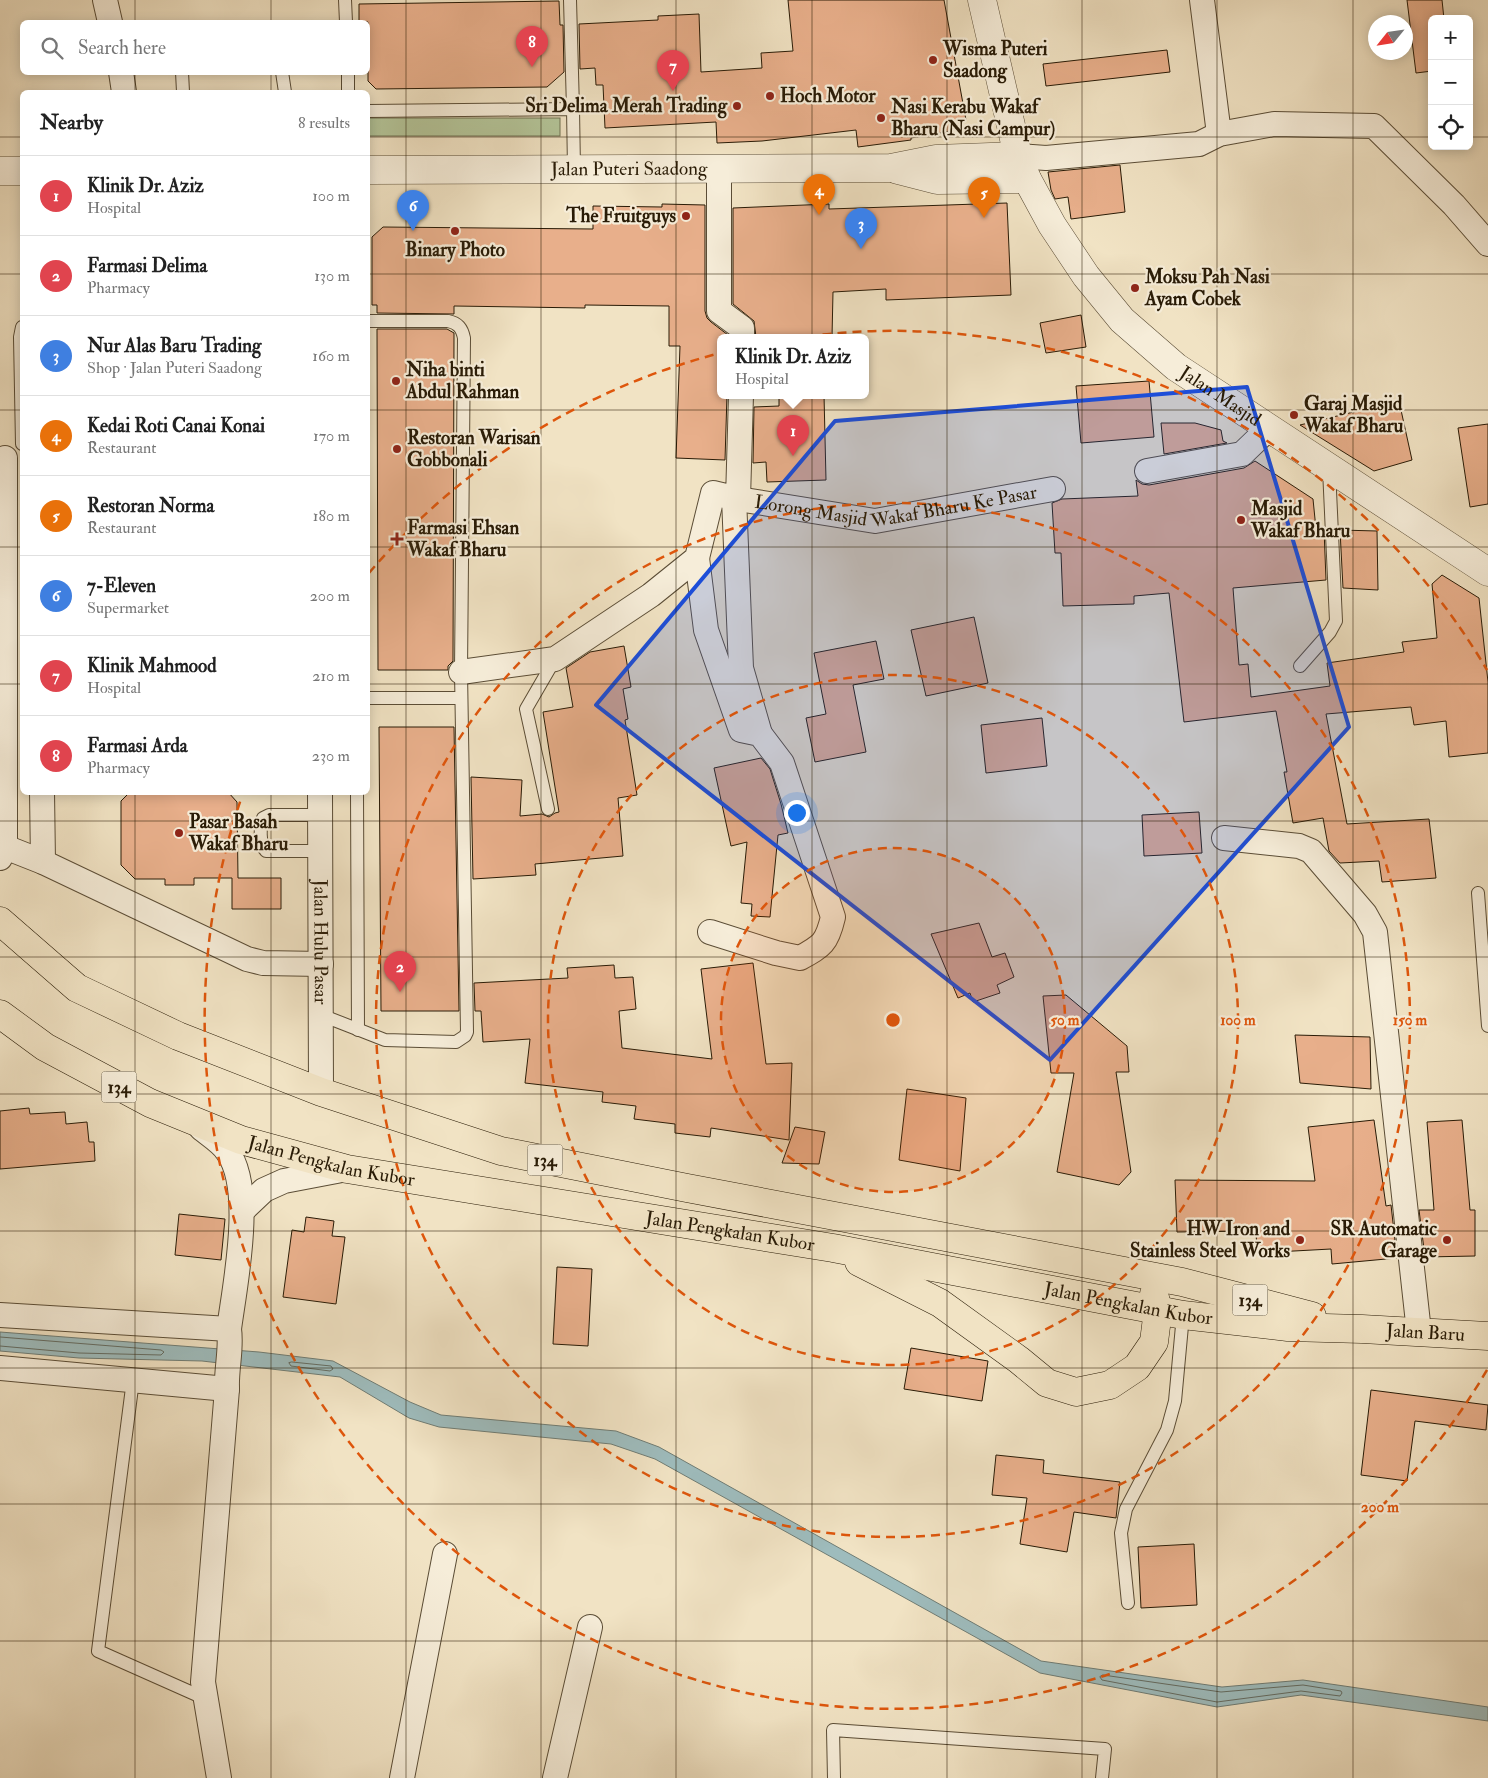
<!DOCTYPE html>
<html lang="en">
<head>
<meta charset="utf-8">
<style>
  body { margin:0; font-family:"IM FELL Double Pica",serif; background:#f6f6f6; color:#222 }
  .controls { position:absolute; right:15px; top:15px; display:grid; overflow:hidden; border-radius:8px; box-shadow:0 2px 12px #0003 }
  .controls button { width:45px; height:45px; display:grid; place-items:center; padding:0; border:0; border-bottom:1px solid #e0e0e0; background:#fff; color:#222; font:25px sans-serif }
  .compass { position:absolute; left:1368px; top:15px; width:45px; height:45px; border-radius:50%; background:#fff; box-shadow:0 2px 12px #0003; rotate:240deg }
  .you { position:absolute; left:796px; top:812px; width:18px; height:18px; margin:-12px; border:4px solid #fff; border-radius:50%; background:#1a73e8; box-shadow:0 0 0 8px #1a73e833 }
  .badge { display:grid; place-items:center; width:32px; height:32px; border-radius:50%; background:#b45309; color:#fff; font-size:16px; font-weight:700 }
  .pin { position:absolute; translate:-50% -41px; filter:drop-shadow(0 1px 2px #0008) }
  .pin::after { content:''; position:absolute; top:26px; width:18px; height:15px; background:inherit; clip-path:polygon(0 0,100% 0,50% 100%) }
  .popup { position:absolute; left:717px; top:334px; width:152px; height:65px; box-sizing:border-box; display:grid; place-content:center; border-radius:8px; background:#fff; filter:drop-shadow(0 1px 4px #0005); font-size:16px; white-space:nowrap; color:#767676 }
  .popup b { font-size:19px; color:#222 }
  .popup::after { content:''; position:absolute; left:50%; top:100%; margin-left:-10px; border:10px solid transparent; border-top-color:#fff }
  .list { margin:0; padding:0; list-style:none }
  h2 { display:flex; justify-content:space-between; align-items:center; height:65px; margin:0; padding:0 20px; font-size:21px }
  h2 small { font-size:16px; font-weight:400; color:#767676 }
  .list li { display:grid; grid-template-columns:32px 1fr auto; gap:15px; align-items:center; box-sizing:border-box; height:80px; padding:0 20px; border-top:1px solid #e0e0e0 }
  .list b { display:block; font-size:19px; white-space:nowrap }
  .list p { margin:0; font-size:16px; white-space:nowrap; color:#767676 }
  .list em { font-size:16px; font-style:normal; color:#767676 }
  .icon { flex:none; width:28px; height:28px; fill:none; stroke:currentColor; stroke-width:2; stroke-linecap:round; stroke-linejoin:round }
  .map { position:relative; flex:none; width:1488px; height:1778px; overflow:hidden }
  .search { position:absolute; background:#fff; box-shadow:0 2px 12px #0003; left:20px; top:20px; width:350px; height:55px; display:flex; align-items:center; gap:12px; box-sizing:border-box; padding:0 18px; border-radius:8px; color:#767676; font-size:19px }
  .panel { position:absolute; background:#fff; box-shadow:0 2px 12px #0003; left:20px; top:90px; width:350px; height:705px; border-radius:8px }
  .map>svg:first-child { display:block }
  .green { fill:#b4c599; stroke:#6e7050 }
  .water { fill:#9ebcbd; stroke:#6f7c74 }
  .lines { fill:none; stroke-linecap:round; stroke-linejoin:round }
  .shore { stroke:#646c62; stroke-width:1 }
  .building { fill:#e8af8b; stroke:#291b06 }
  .service-casing { stroke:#5b4d36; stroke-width:14 }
  .minor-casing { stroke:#5b4d36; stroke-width:26 }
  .tertiary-casing { stroke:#5b4d36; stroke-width:29 }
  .primary-casing { stroke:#291b06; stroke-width:29 }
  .service { stroke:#f6edd9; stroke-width:12 }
  .minor { stroke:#f6edd9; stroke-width:24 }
  .tertiary { stroke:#f6edd9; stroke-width:28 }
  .primary { stroke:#f1e3c4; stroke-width:28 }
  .marked { fill:#1d4ed8; fill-opacity:0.2; stroke:#1d4ed8; stroke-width:4; stroke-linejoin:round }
  .grid { fill:none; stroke:#291b06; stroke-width:1; stroke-opacity:0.55 }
  .ring { fill:none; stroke:#de560c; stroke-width:2.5; stroke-dasharray:9 6 }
  .poi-dot { fill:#8f2418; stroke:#f6edd9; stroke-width:2 }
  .labels { text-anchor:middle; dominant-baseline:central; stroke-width:4.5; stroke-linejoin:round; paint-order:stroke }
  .shield { fill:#f6edd9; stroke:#665a45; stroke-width:1 }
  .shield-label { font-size:18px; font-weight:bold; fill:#291b06 }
  .poi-label { font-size:19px; font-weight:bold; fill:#291b06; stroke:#f6edd9; text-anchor:start }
  .street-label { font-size:19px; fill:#291b06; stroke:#f6edd9 }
  .centre { fill:#de560c; stroke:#f6edd9; stroke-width:2.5 }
  .ring-label { font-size:15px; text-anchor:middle; font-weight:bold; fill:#de560c; stroke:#f6edd9; stroke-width:4.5; stroke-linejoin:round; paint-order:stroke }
</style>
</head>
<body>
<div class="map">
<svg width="1488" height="1778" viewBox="0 0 1488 1778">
  <rect width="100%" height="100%" fill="#f1e3c4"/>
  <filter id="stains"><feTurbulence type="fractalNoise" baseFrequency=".004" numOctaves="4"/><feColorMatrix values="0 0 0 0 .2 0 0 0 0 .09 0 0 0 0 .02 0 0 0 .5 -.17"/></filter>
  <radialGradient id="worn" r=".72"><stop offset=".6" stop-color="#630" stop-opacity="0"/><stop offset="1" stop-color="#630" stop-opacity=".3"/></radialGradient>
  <rect class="green" x="368" y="118" width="192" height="18"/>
  <polygon class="water" points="0,1332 259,1352 333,1361 410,1402 441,1415 616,1431 659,1447 1041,1661 1222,1687 1303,1680 1488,1707 1488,1721 1301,1695 1217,1707 1040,1673 655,1459 611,1444 439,1427 409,1418 340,1377 202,1361 79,1358 0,1351"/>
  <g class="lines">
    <g class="shore">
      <polyline points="0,1337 161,1350 164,1352 161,1355 79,1353 0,1346"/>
      <polygon points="292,1362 331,1366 333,1369 330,1371 291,1366 289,1363"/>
      <polygon points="1103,1675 1221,1692 1303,1685 1341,1691 1342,1693 1340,1696 1301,1691 1217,1702 1102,1680 1100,1677"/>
    </g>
  </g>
  <g class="building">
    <polygon points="788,0 944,0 966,120 957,130 911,138 911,140 858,147 856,130 762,141 717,143 716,122 605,128 603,85 596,85 595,68 580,69 579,24 658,20 658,16 699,14 701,72 762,68 761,53 793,51"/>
    <polygon points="1407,0 1442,0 1444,19 1432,19 1432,71 1416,73"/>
    <polygon points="559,1 560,25 563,25 564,72 547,87 376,89 368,81 368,22 359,22 359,4"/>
    <polygon points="1167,50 1170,72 1046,86 1043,64"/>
    <polygon points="1120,165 1125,212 1071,219 1068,197 1055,199 1051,190 1048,172"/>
    <polygon points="1007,203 1011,295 886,300 886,289 833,292 832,337 756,337 754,321 733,304 733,208 829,204 829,209"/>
    <polygon points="662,204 705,205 705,311 707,318 711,322 728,335 728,337 720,337 720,395 727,395 725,460 676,458 680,346 669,346 669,306 585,305 585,308 454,306 454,314 377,313 377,305 372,305 372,237 383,227 593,229 593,206 662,207"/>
    <polygon points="1081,315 1086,347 1046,353 1040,323"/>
    <polygon points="377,329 447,329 454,333 453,661 448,666 448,670 378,670"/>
    <polygon points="1149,381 1154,437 1081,443 1076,386"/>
    <polygon points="779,395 824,395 826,480 767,482 766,462 753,463 754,407 779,406"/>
    <polygon points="1399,401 1412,460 1374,471 1300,425"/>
    <polygon points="1161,423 1195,423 1221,430 1223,441 1227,443 1164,454"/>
    <polygon points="1488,424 1488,504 1470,507 1458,428"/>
    <polygon points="1255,461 1313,499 1316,529 1324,529 1326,580 1233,588 1239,665 1248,664 1251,697 1330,686 1327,663 1404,652 1402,642 1437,638 1432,584 1442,575 1479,598 1488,682 1488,753 1449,757 1446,721 1414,725 1411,707 1326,714 1347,824 1429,819 1436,878 1382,882 1379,861 1340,863 1329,851 1323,818 1293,823 1284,772 1287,772 1276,711 1184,722 1169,593 1134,596 1134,604 1063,606 1061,553 1055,553 1052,503 1062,499 1138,496 1136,480 1142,484 1149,485 1244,468"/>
    <polygon points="1340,530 1377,531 1378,590 1343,588"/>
    <polygon points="974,617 988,683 926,696 911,630"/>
    <polygon points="876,641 884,679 853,685 866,752 815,762 806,718 826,714 814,653"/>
    <polygon points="624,646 631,687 623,689 628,719 625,720 637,795 618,798 623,856 535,864 536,875 473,879 471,777 522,780 520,816 542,814 549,817 555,813 559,812 543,712 573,707 566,668 590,652"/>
    <polygon points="1042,718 1047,766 986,773 981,725"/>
    <polygon points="379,727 454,727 459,1011 381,1011"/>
    <polygon points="761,758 770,769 781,804 788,833 778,835 770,917 751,916 752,904 741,903 747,842 731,846 714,768"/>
    <polygon points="130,792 228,792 237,802 238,878 281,878 281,909 232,909 232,878 194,878 194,885 165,885 165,879 135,879 121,865 121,801"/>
    <polygon points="1199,812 1202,853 1144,856 1142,815"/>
    <polygon points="979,923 992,957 1005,953 1014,977 997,985 1000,993 973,1002 970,993 958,998 931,934"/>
    <polygon points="753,963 766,1064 792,1063 789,1140 711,1128 710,1137 675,1133 675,1124 634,1119 636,1106 602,1102 603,1092 525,1083 530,1039 483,1042 481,1011 475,1011 474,983 568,978 567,968 614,965 615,978 633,977 636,1009 619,1011 622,1048 712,1059 701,969"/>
    <polygon points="1066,995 1127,1046 1129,1072 1116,1072 1131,1172 1119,1185 1057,1172 1074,1073 1051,1073 1043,996"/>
    <polygon points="1295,1035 1370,1037 1371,1089 1300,1083"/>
    <polygon points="907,1089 966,1098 960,1171 899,1160"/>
    <polygon points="29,1108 30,1114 65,1112 66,1124 87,1122 89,1142 94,1142 95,1161 0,1169 0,1111"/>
    <polygon points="1374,1120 1386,1206 1391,1205 1397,1258 1332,1264 1331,1249 1257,1253 1256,1231 1177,1232 1175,1180 1315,1181 1308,1127"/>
    <polygon points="1462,1120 1470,1210 1475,1210 1475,1256 1425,1257 1419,1210 1434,1210 1427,1122"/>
    <polygon points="795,1127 825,1132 819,1164 782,1163"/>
    <polygon points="179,1214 225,1219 221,1260 175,1255"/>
    <polygon points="306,1217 334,1221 332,1236 345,1237 336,1304 283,1297 292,1230 304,1232"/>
    <polygon points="557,1267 592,1269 588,1346 553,1344"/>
    <polygon points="911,1348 988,1361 982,1401 904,1389"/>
    <polygon points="1371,1390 1488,1405 1486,1430 1415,1421 1407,1481 1361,1475"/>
    <polygon points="996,1455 1044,1460 1043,1473 1120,1482 1116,1518 1074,1512 1067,1552 1020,1544 1027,1498 992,1495"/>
    <polygon points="1194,1544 1197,1605 1141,1608 1138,1547"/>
  </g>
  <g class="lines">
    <defs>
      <g id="service">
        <polyline points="345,0 346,22"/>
        <polyline points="570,0 573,109"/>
        <polyline points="182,72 183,92"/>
        <polyline points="282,72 285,92"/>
        <polyline points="348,72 348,92"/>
        <polyline points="368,111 573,109 574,169"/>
        <polyline points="22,327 20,337 22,444"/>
        <polyline points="1300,666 1330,632 1336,621 1329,469"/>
        <polyline points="368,698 461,698"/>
        <polyline points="357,792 358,1030"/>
        <polyline points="548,809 526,709 555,659"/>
        <path d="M320,851h-54c-7,-7 -6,-25 -3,-33l6,-3h51"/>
        <polyline points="1478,893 1488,1026"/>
        <path d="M321,1015l64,25 71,2 9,-6 2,-4 -6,-360 3,-334c-2,-10 -6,-15 -16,-17h-80"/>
        <polyline points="133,1380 98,1651 206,1699"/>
        <polyline points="1128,1603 1121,1533 1126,1509 1167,1430 1175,1401 1183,1315"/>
        <polyline points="834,1778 833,1730 1105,1749 1102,1778"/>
      </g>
      <g id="minor">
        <polyline points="105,0 110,22"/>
        <polyline points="1202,0 1219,134"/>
        <polyline points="121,72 124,92"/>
        <polyline points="1018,156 1046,158 1199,144 1219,134 1274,124 1374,126 1454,205 1488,244"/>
        <polyline points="719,168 719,311 742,328 742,337"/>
        <polyline points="1147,471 1242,454 1269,428"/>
        <polyline points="734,498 741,668 760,734"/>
        <path id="s1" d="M738,499l137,22 178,-32"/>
        <path d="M697,558l9,72 35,100 19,4 22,29 51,154c-6,26 -11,29 -33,41l-24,-5 -66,-21"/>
        <polyline points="461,672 555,659 651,595 697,558 713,493 738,499 741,395"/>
        <polyline points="42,792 43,862"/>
        <path id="s2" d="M320,792l1,300"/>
        <polyline points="1224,838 1299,846 1311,851 1365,914 1375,932 1419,1332"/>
        <polyline points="5,847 43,862 247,959 263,963 321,964"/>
        <polyline points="0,858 5,847 5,458"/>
        <path d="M201,1128c8,7 20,14 26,23 28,37 8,133 2,178 3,19 -3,40 -2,60l-24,293 16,96"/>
        <polyline points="243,1210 264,1190 284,1181 347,1169"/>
        <polyline points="0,1315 229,1329"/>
        <polyline points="0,1368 227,1389"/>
        <polyline points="402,1778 445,1554"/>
        <polyline points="555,1778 590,1627"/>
      </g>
      <g id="tertiary">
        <path id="s3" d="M982,0l36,156 9,23 25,46 34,51 36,44 54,47 312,205"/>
        <path id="s4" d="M368,170l523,-2 45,-9 82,-3"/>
        <polyline points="898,170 937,180 1027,179"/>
        <polyline points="0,171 22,171"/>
      </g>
      <g id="primary">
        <polyline points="0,921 77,988 178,1036 321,1092 501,1151 687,1188 1182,1282 1312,1316"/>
        <path id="s5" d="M0,1014l45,33 105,56 91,37 106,29 486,79 350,67 105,12 74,2 126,7"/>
        <polyline points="859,1262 940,1303 1019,1360 1047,1383 1076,1392 1110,1385 1137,1367 1154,1342 1158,1310 1154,1294"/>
      </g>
    </defs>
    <use href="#service" class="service-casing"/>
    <use href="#minor" class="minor-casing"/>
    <use href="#tertiary" class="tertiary-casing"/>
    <use href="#primary" class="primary-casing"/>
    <use href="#service" class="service"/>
    <use href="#minor" class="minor"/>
    <use href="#tertiary" class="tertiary"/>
    <use href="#primary" class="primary"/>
  </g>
  <path class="marked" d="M1247,387l102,340 -299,333 -454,-355 239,-284z"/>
  <path class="grid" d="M135,0v22M271,0v22M406,0v1778M541,0v1778M676,0v1778M812,0v1778M947,0v1778M1082,0v1778M1217,0v1778M1353,0v1778M135,72v20M271,72v20M0,137h22M368,137h1064M1469,137h19M0,274h22M368,274h1120M0,410h22M368,410h1120M0,547h22M368,547h1120M0,684h22M368,684h1120M135,792v986M271,792v986M0,821h1488M0,957h1488M0,1094h1488M0,1231h1488M0,1368h1488M0,1504h1488M0,1641h1488"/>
  <circle cx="893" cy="1020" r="172" fill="#de560c" fill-opacity=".12"/>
  <g class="ring">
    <circle cx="893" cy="1020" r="172"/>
    <circle cx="893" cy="1020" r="345"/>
    <circle cx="893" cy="1020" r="517"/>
    <path d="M1487 1370A689 689 0 0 1 242 796M369 573A689 689 0 0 1 1487 670"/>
  </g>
  <g class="poi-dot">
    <circle cx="933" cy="60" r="5"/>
    <circle cx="770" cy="96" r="5"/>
    <circle cx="737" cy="106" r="5"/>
    <circle cx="881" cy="118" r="5"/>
    <circle cx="686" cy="216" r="5"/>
    <circle cx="455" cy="231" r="5"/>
    <circle cx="1135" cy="288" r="5"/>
    <circle cx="396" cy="381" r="5"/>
    <circle cx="1294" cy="415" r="5"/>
    <circle cx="397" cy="449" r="5"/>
    <circle cx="1241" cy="520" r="5"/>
    <path d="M394.5 531.5h5v5h5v5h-5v5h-5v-5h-5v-5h5z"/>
    <circle cx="179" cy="833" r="5"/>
    <circle cx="1300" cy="1240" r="5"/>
    <circle cx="1447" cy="1240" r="5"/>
  </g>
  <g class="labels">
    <g class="shield">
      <rect x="101.5" y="1071.5" width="35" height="31" rx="4"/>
      <rect x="527.5" y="1144.5" width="35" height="31" rx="4"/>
      <rect x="1232.5" y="1284.5" width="35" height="31" rx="4"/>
    </g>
    <g class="shield-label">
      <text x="119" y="1087">134</text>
      <text x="545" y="1160">134</text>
      <text x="1250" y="1300">134</text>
    </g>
    <g class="poi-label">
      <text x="943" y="49">Wisma Puteri<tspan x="943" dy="22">Saadong</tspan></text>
      <text x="780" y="96">Hoch Motor</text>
      <text x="727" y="106" text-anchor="end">Sri Delima Merah Trading</text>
      <text x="891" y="107">Nasi Kerabu Wakaf<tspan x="891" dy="22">Bharu (Nasi Campur)</tspan></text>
      <text x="676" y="216" text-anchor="end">The Fruitguys</text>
      <text x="455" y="250" text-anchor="middle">Binary Photo</text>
      <text x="1145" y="277">Moksu Pah Nasi<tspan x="1145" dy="22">Ayam Cobek</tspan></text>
      <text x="406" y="370">Niha binti<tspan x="406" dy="22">Abdul Rahman</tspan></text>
      <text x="1304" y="404">Garaj Masjid<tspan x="1304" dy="22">Wakaf Bharu</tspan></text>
      <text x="407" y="438">Restoran Warisan<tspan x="407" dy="22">Gobbonali</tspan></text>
      <text x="1251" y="509">Masjid<tspan x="1251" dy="22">Wakaf Bharu</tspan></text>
      <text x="407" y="528">Farmasi Ehsan<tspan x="407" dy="22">Wakaf Bharu</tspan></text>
      <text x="189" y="822">Pasar Basah<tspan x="189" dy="22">Wakaf Bharu</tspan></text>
      <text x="1290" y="1229" text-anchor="end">HW Iron and<tspan x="1290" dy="22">Stainless Steel Works</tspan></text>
      <text x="1437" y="1229" text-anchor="end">SR Automatic<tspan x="1437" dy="22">Garage</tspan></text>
    </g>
    <g class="street-label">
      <text stroke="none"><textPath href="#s4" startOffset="261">Jalan Puteri Saadong</textPath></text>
      <text stroke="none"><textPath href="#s3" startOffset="480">Jalan Masjid</textPath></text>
      <text stroke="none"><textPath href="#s1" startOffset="160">Lorong Masjid Wakaf Bharu Ke Pasar</textPath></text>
      <text stroke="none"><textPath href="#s2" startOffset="150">Jalan Hulu Pasar</textPath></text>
      <text stroke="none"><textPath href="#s5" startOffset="366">Jalan Pengkalan Kubor</textPath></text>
      <text stroke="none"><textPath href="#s5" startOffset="771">Jalan Pengkalan Kubor</textPath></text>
      <text stroke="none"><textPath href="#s5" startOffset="1176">Jalan Pengkalan Kubor</textPath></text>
      <text stroke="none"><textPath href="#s5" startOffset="1475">Jalan Baru</textPath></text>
    </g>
  </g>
  <circle cx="893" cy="1020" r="8" class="centre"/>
  <g class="ring-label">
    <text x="1065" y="1025">50 m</text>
    <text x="1238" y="1025">100 m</text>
    <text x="1410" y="1025">150 m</text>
    <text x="1380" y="1512">200 m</text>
  </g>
  <rect width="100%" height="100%" filter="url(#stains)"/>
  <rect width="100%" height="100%" fill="url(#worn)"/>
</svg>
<div class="controls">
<button>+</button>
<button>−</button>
<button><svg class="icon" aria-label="locate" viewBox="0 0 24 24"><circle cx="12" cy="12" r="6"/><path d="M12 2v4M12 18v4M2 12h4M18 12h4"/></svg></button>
</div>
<svg class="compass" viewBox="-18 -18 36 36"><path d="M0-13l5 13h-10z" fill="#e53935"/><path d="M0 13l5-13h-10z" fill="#767676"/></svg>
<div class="you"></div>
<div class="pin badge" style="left:793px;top:456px;background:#e0444e">1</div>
<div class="popup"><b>Klinik Dr. Aziz</b>Hospital</div>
<div class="pin badge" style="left:400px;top:992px;background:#e0444e">2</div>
<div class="pin badge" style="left:861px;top:249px;background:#3f7fe0">3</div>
<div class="pin badge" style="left:819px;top:215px;background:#e8710a">4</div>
<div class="pin badge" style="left:984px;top:218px;background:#e8710a">5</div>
<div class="pin badge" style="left:413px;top:231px;background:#3f7fe0">6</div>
<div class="pin badge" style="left:673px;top:91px;background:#e0444e">7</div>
<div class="pin badge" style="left:532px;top:67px;background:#e0444e">8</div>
<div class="search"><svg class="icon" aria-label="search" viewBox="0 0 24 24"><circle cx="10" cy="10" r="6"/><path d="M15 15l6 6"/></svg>Search here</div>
<section class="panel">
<h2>Nearby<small>8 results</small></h2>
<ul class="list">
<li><span class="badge" style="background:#e0444e">1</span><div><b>Klinik Dr. Aziz</b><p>Hospital</p></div><em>100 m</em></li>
<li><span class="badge" style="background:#e0444e">2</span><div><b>Farmasi Delima</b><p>Pharmacy</p></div><em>130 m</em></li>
<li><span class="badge" style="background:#3f7fe0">3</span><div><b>Nur Alas Baru Trading</b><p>Shop · Jalan Puteri Saadong</p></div><em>160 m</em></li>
<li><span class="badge" style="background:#e8710a">4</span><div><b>Kedai Roti Canai Konai</b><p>Restaurant</p></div><em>170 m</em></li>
<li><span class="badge" style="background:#e8710a">5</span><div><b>Restoran Norma</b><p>Restaurant</p></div><em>180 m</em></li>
<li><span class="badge" style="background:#3f7fe0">6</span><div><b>7-Eleven</b><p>Supermarket</p></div><em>200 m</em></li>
<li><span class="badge" style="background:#e0444e">7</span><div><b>Klinik Mahmood</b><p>Hospital</p></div><em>210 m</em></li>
<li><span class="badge" style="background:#e0444e">8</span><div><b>Farmasi Arda</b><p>Pharmacy</p></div><em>230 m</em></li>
</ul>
</section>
</div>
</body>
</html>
